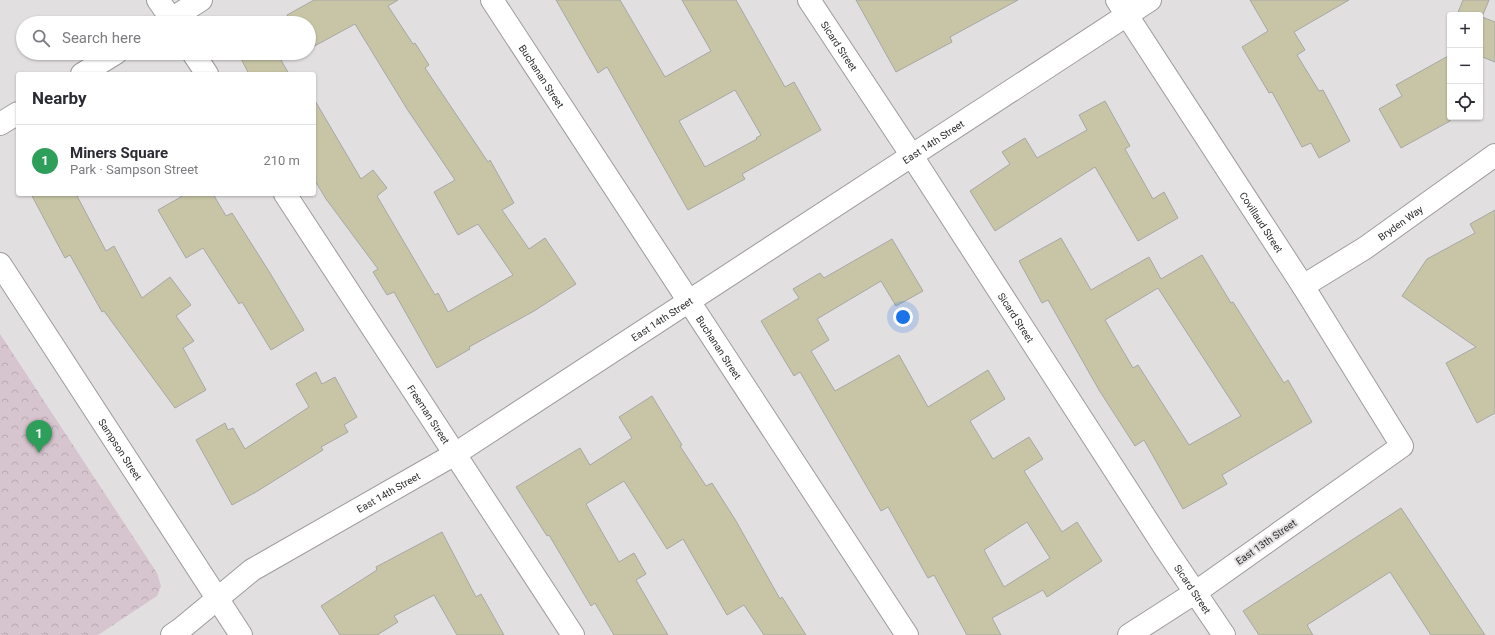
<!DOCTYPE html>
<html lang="en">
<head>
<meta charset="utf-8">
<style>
  body { margin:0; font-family:Roboto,sans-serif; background:#f7f7f7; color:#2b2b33 }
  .controls { position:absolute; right:12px; top:12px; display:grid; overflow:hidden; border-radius:4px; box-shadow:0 1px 3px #0004 }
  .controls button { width:36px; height:36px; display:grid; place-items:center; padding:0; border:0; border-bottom:1px solid #e1e1e2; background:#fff; color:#2b2b33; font:20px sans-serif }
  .you { position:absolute; left:903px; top:317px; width:14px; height:14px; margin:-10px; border:3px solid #fff; border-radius:50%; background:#1a73e8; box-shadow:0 0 0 6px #1a73e833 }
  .badge { display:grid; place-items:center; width:26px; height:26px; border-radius:50%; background:#2563eb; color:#fff; font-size:13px; font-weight:700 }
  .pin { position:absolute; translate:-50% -33px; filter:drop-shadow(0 1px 2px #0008) }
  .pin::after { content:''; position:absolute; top:21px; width:14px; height:12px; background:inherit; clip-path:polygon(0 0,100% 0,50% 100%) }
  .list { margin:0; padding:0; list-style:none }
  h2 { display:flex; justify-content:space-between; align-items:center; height:52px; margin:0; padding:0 16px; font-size:17px }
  h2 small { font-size:13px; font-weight:400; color:#7c7c81 }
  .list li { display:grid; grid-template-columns:26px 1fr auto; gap:12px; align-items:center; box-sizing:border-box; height:72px; padding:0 16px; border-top:1px solid #e1e1e2 }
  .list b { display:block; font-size:15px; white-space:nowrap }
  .list p { margin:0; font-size:13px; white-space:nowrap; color:#7c7c81 }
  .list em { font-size:13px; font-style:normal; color:#7c7c81 }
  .icon { flex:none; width:22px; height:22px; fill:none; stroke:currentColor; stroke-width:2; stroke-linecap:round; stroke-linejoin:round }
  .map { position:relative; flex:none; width:1495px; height:635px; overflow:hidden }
  .search { position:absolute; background:#fff; box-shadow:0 1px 3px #0004; left:16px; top:16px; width:300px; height:44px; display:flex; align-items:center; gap:10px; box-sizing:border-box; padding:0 14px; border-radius:22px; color:#7c7c81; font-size:15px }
  .panel { position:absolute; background:#fff; box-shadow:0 1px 3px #0004; left:16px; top:72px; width:300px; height:124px; border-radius:4px }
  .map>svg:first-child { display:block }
  .park { fill:url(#park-crowns) }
  .building { fill:#c8c5a7; stroke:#a7a7a4; fill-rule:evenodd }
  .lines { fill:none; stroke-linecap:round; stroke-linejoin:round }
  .street-casing { stroke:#9e9b9d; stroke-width:24 }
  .street { stroke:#fff; stroke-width:22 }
  .labels { text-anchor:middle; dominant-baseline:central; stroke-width:4; stroke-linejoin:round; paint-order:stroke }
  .street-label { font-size:10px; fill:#2d2c2c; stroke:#e2dfe1 }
</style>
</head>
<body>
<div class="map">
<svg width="1495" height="635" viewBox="0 0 1495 635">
  <defs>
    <pattern id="park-crowns" width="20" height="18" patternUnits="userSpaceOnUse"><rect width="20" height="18" fill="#d6c4cf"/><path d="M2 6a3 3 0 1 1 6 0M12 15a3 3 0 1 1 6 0" fill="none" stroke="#b8a9b2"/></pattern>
  </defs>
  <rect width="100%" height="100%" fill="#e2dfe1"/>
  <polygon class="park" points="0,334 157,573 161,586 157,596 98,635 0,635"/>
  <g class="building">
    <polygon points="314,0 398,0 388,6 413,44 415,43 429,65 425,68 488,162 490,160 514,203 502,210 529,249 545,238 576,284 534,311 469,347 470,349 437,368 394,292 387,295 373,272 378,269 326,199 314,179 314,99 361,179 373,170 387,188 377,196 435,295 438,293 448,312 513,275 478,224 458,235 434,192 455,180 407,109 355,24 309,49 309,23 291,23 287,15"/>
    <path d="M556,0h64l45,77 46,-26 -29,-51h54l49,87 9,-5 27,48 -79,44 3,5 -57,31 -81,-143 -9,6zM735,90l26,45 -5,3 1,1 -52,28 -26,-46z"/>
    <polygon points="856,0 1018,0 950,37 952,42 896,72"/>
    <polygon points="1250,0 1349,0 1294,32 1305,50 1297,55 1319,91 1323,90 1350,141 1319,158 1311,143 1302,147 1272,92 1269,93 1242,47 1268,31"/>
    <polygon points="1463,0 1489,0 1482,17 1495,22 1495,62 1480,56 1480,15 1457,15"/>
    <polygon points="238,53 277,53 289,74 249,74"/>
    <polygon points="1450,55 1450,121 1401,148 1379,109 1402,96 1396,85"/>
    <polygon points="1105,101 1130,146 1125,149 1153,199 1164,192 1178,218 1138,241 1095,167 995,231 970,191 1010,164 1002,152 1025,138 1037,158 1087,130 1079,115"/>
    <polygon points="31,194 76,194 106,251 114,246 142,298 170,277 191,305 176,316 194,341 183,348 206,390 175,408 104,311 102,312 70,255 65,258"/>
    <polygon points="186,194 213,194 226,216 232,213 270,273 304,330 271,350 242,302 239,304 203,248 186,258 158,210"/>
    <polygon points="1495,210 1495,413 1477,423 1446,363 1476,347 1402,296 1427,259 1475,233 1470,224"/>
    <path d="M1061,238l30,52 58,-33 12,22 41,-24 29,48 2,-1 51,81 4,-3 24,42 -90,53 5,9 -44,25 -39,-69 -9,6 -36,-56 -51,-90 -6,3 -23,-42zM1158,288l83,128 -52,29 -51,-80 -5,3 -28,-48z"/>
    <path d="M892,239l31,52 -27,15 -15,-25 -64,38 12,21 -18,11 24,40 64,-36 29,52 60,-37 17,29 -35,22 23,38 36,-22 14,22 -19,12 38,61 15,-10 25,39 -55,36 -4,-7 -51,28 9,17h-34l-33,-60 -6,3 -40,-71 -7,4 -81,-139 -6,4 -33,-55 38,-23 -6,-9 27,-16 4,5zM1027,522l23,36 -46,29 -20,-37z"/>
    <polygon points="316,372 322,384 335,377 357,417 344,425 348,432 321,447 323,450 256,492 232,505 196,440 225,423 228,430 233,428 245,449 309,407 296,384"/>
    <polygon points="652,396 682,445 680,446 706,486 712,483 736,521 780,599 782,597 806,635 764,635 744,605 727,615 683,539 667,549 624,481 586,504 619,562 634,553 646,574 636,580 668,635 614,635 595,603 591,606 549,535 547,536 516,487 580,448 590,465 632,438 619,417"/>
    <polygon points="1401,508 1485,635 1431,635 1390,572 1307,625 1313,635 1259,635 1243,611"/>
    <polygon points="442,532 476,597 481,594 504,635 457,635 434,595 394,616 398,622 377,635 340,635 321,606 377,570 376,567"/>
  </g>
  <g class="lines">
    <defs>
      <g id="street">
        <polyline points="158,0 174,23"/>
        <path id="s1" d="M492,0l415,635"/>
        <path id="s2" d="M809,0l103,156 253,392 59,87"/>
        <path id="s3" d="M1117,0l186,286 99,160 -206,146 -67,43"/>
        <polyline points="165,23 201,0"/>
        <polyline points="193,53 207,74"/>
        <polyline points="82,74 116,53"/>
        <polyline points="0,124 18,113"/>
        <path id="s4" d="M285,194l288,441"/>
        <path id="s5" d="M0,264l241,371"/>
        <path id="s6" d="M1303,286l62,-38 130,-93"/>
        <path id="s7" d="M172,635l10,-7 70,-58 203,-116 695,-454"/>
      </g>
    </defs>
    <use href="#street" class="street-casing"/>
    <use href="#street" class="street"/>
  </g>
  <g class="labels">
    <g class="street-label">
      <text stroke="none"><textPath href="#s2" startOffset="55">Sicard Street</textPath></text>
      <text stroke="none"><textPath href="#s1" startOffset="91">Buchanan Street</textPath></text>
      <text stroke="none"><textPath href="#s7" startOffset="908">East 14th Street</textPath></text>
      <text stroke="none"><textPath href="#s3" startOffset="265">Covillaud Street</textPath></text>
      <text stroke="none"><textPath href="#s6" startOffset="116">Bryden Way</textPath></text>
      <text stroke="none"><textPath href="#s2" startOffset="379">Sicard Street</textPath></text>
      <text stroke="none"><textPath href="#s7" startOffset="584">East 14th Street</textPath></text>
      <text stroke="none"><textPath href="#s1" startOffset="415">Buchanan Street</textPath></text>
      <text stroke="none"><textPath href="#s4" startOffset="263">Freeman Street</textPath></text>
      <text stroke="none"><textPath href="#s5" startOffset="221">Sampson Street</textPath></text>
      <text stroke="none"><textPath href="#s7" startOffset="260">East 14th Street</textPath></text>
      <text transform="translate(1266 542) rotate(-35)">East 13th Street</text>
      <text stroke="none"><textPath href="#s2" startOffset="703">Sicard Street</textPath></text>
    </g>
  </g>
</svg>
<div class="controls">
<button>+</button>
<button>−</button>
<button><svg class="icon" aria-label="locate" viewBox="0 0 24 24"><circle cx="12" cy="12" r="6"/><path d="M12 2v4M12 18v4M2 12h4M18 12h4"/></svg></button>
</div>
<div class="you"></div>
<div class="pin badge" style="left:39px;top:453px;background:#2e9e5b">1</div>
<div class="search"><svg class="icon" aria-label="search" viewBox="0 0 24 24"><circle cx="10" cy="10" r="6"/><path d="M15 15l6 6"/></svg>Search here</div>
<section class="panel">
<h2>Nearby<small></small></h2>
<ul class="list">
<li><span class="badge" style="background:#2e9e5b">1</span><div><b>Miners Square</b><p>Park · Sampson Street</p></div><em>210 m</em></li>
</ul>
</section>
</div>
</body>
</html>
